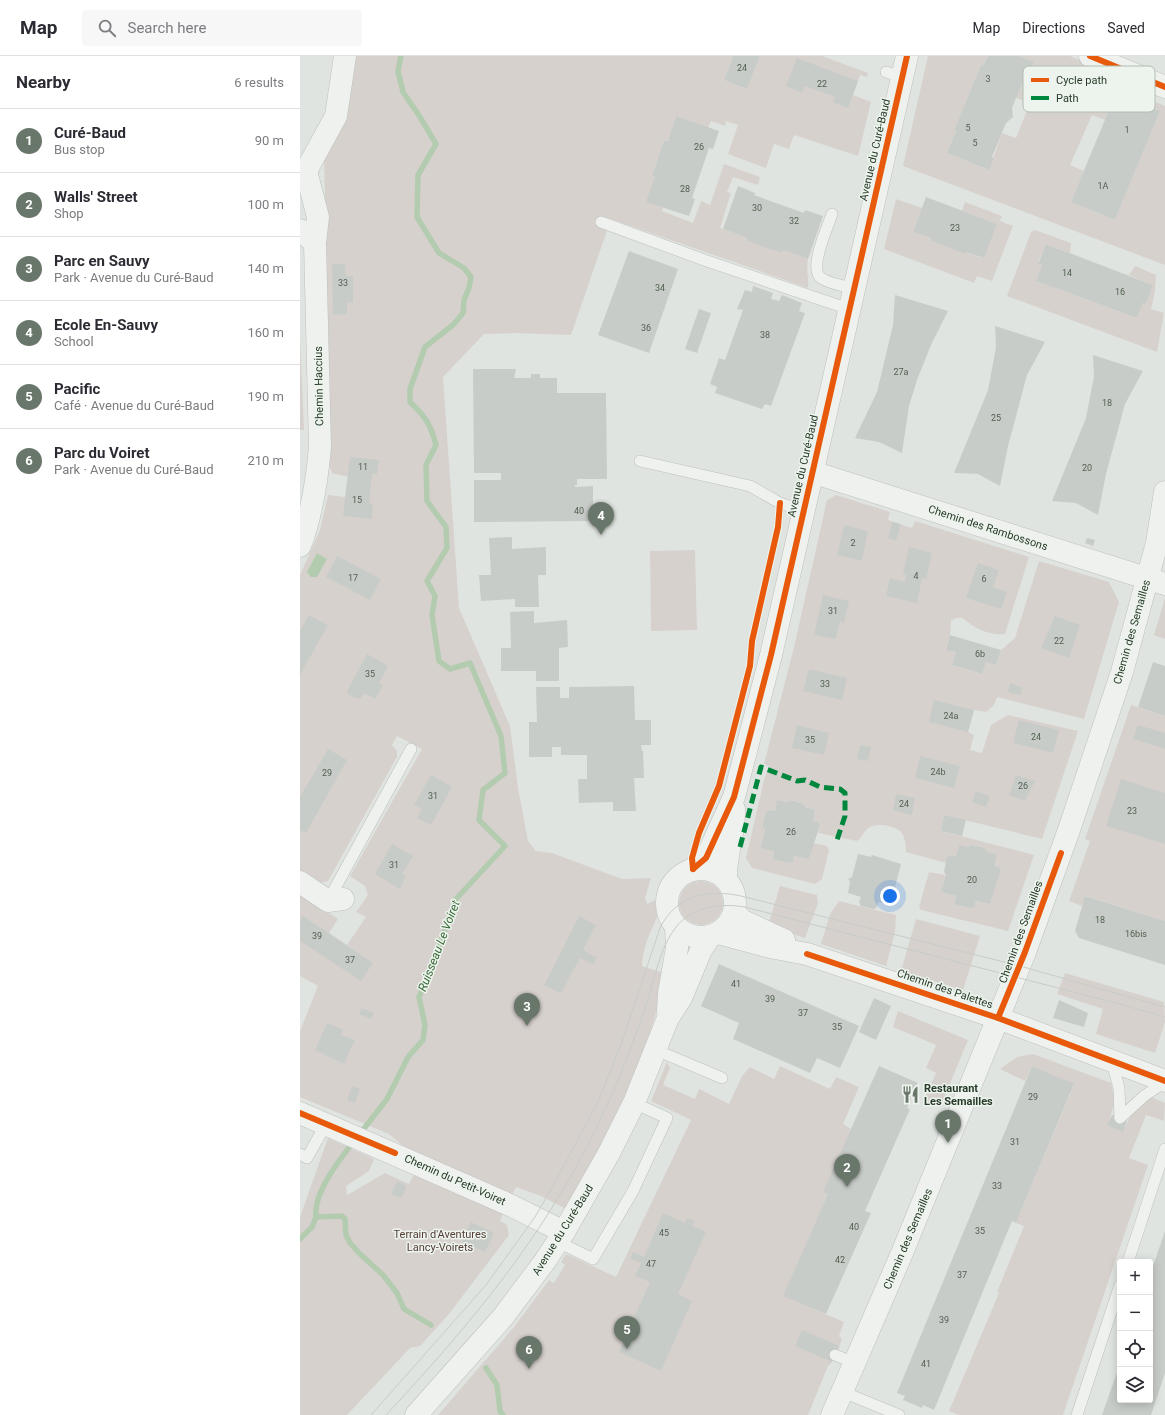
<!DOCTYPE html>
<html lang="en">
<head>
<meta charset="utf-8">
<style>
  body { margin:0; font-family:Roboto,sans-serif; background:#f7f7f7; color:#2b2b33 }
  .controls { position:absolute; right:12px; bottom:12px; display:grid; overflow:hidden; border-radius:4px; box-shadow:0 2px 10px #0003 }
  .controls button { width:36px; height:36px; display:grid; place-items:center; padding:0; border:0; border-bottom:1px solid #e1e1e2; background:#fff; color:#2b2b33; font:20px sans-serif }
  .you { position:absolute; left:590px; top:840px; width:14px; height:14px; margin:-10px; border:3px solid #fff; border-radius:50%; background:#1a73e8; box-shadow:0 0 0 6px #1a73e833 }
  .badge { display:grid; place-items:center; width:26px; height:26px; border-radius:50%; background:#69766a; color:#fff; font-size:13px; font-weight:700 }
  .pin { position:absolute; translate:-50% -33px; filter:drop-shadow(0 1px 2px #0008) }
  .pin::after { content:''; position:absolute; top:21px; width:14px; height:12px; background:inherit; clip-path:polygon(0 0,100% 0,50% 100%) }
  .list { margin:0; padding:0; list-style:none }
  h2 { display:flex; justify-content:space-between; align-items:center; height:52px; margin:0; padding:0 16px; font-size:17px }
  h2 small { font-size:13px; font-weight:400; color:#7c7c81 }
  .list li { display:grid; grid-template-columns:26px 1fr auto; gap:12px; align-items:center; box-sizing:border-box; height:64px; padding:0 16px; border-top:1px solid #e1e1e2 }
  .list b { display:block; font-size:15px; white-space:nowrap }
  .list p { margin:0; font-size:13px; white-space:nowrap; color:#7c7c81 }
  .list em { font-size:13px; font-style:normal; color:#7c7c81 }
  .icon { flex:none; width:22px; height:22px; fill:none; stroke:currentColor; stroke-width:2; stroke-linecap:round; stroke-linejoin:round }
  .map { position:relative; flex:none; width:865px; height:1359px; overflow:hidden }
  header { display:flex; align-items:center; gap:24px; box-sizing:border-box; height:56px; padding:0 20px; background:#fff; border-bottom:1px solid #e1e1e2 }
  header strong { font-size:19px }
  nav { display:flex; gap:22px; margin-inline-start:auto; font-size:14px }
  .search { width:280px; height:36px; background:#f7f7f7; display:flex; align-items:center; gap:10px; box-sizing:border-box; padding:0 14px; border-radius:4px; color:#7c7c81; font-size:15px }
  main { display:flex }
  aside { flex:1; background:#fff }
  .map>svg:first-child { display:block }
  .green { fill:#d7d1ce; fill-rule:evenodd }
  .water { fill:#b3ccb0 }
  .lines { fill:none; stroke-linecap:round; stroke-linejoin:round }
  .stream { stroke:#b3ccb0; stroke-width:5.5 }
  .building { fill:#c8ccc8 }
  .service-casing { stroke:#bcc0bc; stroke-width:12 }
  .minor-casing { stroke:#bcc0bc; stroke-width:23 }
  .tertiary-casing { stroke:#bcc0bc; stroke-width:23 }
  .service { stroke:#eff1ef; stroke-width:11 }
  .minor { stroke:#eff1ef; stroke-width:22 }
  .tertiary { stroke:#eff1ef; stroke-width:22 }
  .tram { stroke:#c8ccc8; stroke-width:1 }
  .quiet { stroke:#00873e; stroke-width:5; stroke-dasharray:10 5; stroke-linecap:butt }
  .cycleway-casing { stroke:#edf4ed; stroke-width:8 }
  .cycleway { stroke:#e8590c; stroke-width:6 }
  .labels { text-anchor:middle; dominant-baseline:central; stroke-width:3; stroke-linejoin:round; paint-order:stroke }
  .number-label { font-size:9px; fill:#526052 }
  .street-label { font-size:11px; fill:#293b2a; stroke:#edf4ed }
  .poi-label { font-size:11px; font-weight:bold; fill:#293b2a; stroke:#edf4ed; text-anchor:start }
  .park-label { font-size:11px; fill:#553e38; stroke:#edf4ed }
  .water-label { font-size:12px; font-style:italic; fill:#3a6a38; stroke:#edf4ed }
  .key { fill:#edf4ed; stroke:#b2bcb2; stroke-width:1 }
  .key-label { font-size:11px; fill:#293b2a }
</style>
</head>
<body>
<header>
<strong>Map</strong>
<div class="search"><svg class="icon" aria-label="search" viewBox="0 0 24 24"><circle cx="10" cy="10" r="6"/><path d="M15 15l6 6"/></svg>Search here</div>
<nav><a>Map</a><a>Directions</a><a>Saved</a></nav>
</header>
<main>
<aside>
<h2>Nearby<small>6 results</small></h2>
<ul class="list">
<li><span class="badge">1</span><div><b>Curé-Baud</b><p>Bus stop</p></div><em>90 m</em></li>
<li><span class="badge">2</span><div><b>Walls' Street</b><p>Shop</p></div><em>100 m</em></li>
<li><span class="badge">3</span><div><b>Parc en Sauvy</b><p>Park · Avenue du Curé-Baud</p></div><em>140 m</em></li>
<li><span class="badge">4</span><div><b>Ecole En-Sauvy</b><p>School</p></div><em>160 m</em></li>
<li><span class="badge">5</span><div><b>Pacific</b><p>Café · Avenue du Curé-Baud</p></div><em>190 m</em></li>
<li><span class="badge">6</span><div><b>Parc du Voiret</b><p>Park · Avenue du Curé-Baud</p></div><em>210 m</em></li>
</ul>
</aside>
<div class="map">
<svg width="865" height="1359" viewBox="0 0 865 1359">
  <rect width="100%" height="100%" fill="#e0e4e0"/>
  <g class="green">
    <path d="M55,0h378l-9,24 23,9 13,-33h62l46,17 -1,4 -7,-2 -7,20 18,7 -13,54 -64,-21 -5,14 -15,-5 -8,24 -38,-14 10,-29 -12,-4 -1,5 -14,-5 -3,7 -32,-12 -8,25 -4,-1 -12,36 3,1 8,30 -1,4 31,12 8,-22 9,4 14,-41 36,13 -2,8 -25,-8 -6,15 4,1 -11,35 27,10 -1,2 36,13 1,-3 25,9c-2,10 1,19 0,29l-197,-69 -40,116 -56,-2 -31,1 -41,43 16,231 51,118 8,62 10,53 8,10 16,2 70,26 29,-1 -6,20 2,6 8,-4 2,17 -10,23 -4,15 -1,11 25,8c-10,35 -19,69 -32,102 -19,46 -45,90 -69,133l-25,-13 -25,-9 -6,11 -101,-47 -20,-17 -89,-37v-66l18,-45 -18,-10v-82l38,25 -9,14 18,12 19,-28 -10,-5 12,-17 -3,-9 -15,-10 72,-127 -25,-13 -5,9 5,6v6l-69,124 -12,3 -16,-11v-298l20,-45 8,-35 17,2 3,-20 -16,-4 -3,-8 1,-54 -6,-255z"/>
    <path d="M628,0h60l-5,10 -2,-1 -27,65 2,1 -9,22 42,17 13,-37 14,5 14,-35 -14,-5 11,-25 2,1 5,-11 -15,-7h51l23,10 -3,8 75,32v159l-262,-99zM816,37l44,18 -45,109 -44,-18 13,-31 -14,-6 22,-50 13,5z"/>
    <polygon points="596,143 622,152 613,176 631,182 630,184 665,197 666,196 683,202 697,168 662,155 665,146 702,160 700,165 713,170 692,225 677,220 674,227 584,193"/>
    <polygon points="735,174 771,187 770,197 746,188 738,207 742,209 736,225 837,262 843,247 846,248 853,229 829,219 835,210 856,219 855,235 851,253 864,257 857,296 707,240 731,176"/>
    <polygon points="0,281 4,374 0,374"/>
    <path d="M536,439l54,17 -2,8 24,8 3,-7 114,36 -24,77c-15,2 -32,-6 -42,-16h-7l-5,3 -1,14 -4,14 10,3 -4,13 29,9 5,-12 10,3 5,-15 14,-12 24,-77 70,21 10,20 -35,117 -87,-22 -3,8 -8,7 -12,-2 -6,22 6,3 -4,15 12,3 9,-28 17,-10 70,16 -36,108 -98,-24 -3,16 93,24 -26,76 -87,-21 -2,-3 10,-35 17,3 -5,17 15,4 -2,5 2,4 15,3 3,-2 2,-5 14,3 11,-34 -2,-3 -5,-1 2,-12 -9,-2 -2,-4 -13,-3 -4,2 -9,-2 -3,11 -6,-1 -2,2 -2,6 -40,-11c0,-7 -1,-16 -6,-21 -8,-6 -25,-9 -33,-2 -4,4 -5,9 -10,12l-39,-8 2,-8 -2,-3 -5,-1 2,-11 -10,-3 -1,-3 -14,-4 -3,2 -9,-2 -3,11 -6,-1 -3,2 -4,15 3,3 -5,17 14,4 -1,6 2,3 15,3 3,-1 1,-6 15,3 4,-16 14,3 2,4 -7,29 -7,5 -63,-16 -6,-10 18,-78 5,-14 -5,-2 30,-117 33,-147z"/>
    <polygon points="395,494 397,574 351,575 350,495"/>
    <polygon points="865,542 865,583 854,579"/>
    <polygon points="831,649 865,660 865,865 786,840 782,850 769,845 790,785 785,783"/>
    <circle cx="401" cy="847" r="22"/>
    <polygon points="480,830 517,839 518,847 505,882 468,870"/>
    <polygon points="539,845 596,859 595,876 586,910 521,888 530,858"/>
    <polygon points="616,863 680,880 663,934 601,915"/>
    <polygon points="765,917 864,946 865,966 855,997 796,978 803,953 757,938"/>
    <polygon points="598,955 668,984 642,1047 634,1049 624,1044 636,1017 626,1012 636,989 593,971"/>
    <polygon points="733,998 811,1027 815,1045 808,1069 823,1075 833,1055 851,1041 865,1047 864,1065 846,1059 829,1102 848,1109 763,1359 659,1359 649,1355 699,1237 697,1236 724,1170 716,1167 774,1029 732,1010 725,1025 700,1013 717,1001"/>
    <path d="M367,1006l3,6 -7,17 32,14 4,-10 30,15 13,-28 8,-9 24,12 6,-13 50,23 6,-12 23,10 -16,37 8,5 -27,63 4,2 -44,102 60,26 -5,14 3,3c-3,9 -6,21 -14,27l-20,49h-370l76,-88 35,-47 5,3 11,-18 -4,-3 5,-8 50,23 75,-157 -40,-19z"/>
    <polygon points="28,1082 74,1103 69,1115 46,1130 47,1139 85,1117 109,1128 116,1115 203,1157 200,1165 207,1169 209,1179 149,1258 120,1290 110,1292 47,1359 0,1359 0,1161"/>
  </g>
  <polygon class="water" points="17,497 27,503 17,521 11,521 7,516"/>
  <g class="lines">
    <g class="stream">
      <path d="M59,1079l28,-36 21,-42 15,-17 2,-15 -6,-28 13,-31 24,-67 49,-53 -26,-26 4,-30 22,-17 -4,-37 -31,-73 -20,6 -11,-8 -7,-46 3,-19 -8,-15 20,-33 -1,-21 -19,-26 -1,-36 10,-20c-5,-20 -11,-29 -26,-43v-13l15,-42 29,-23 9,-11 1,-13 5,-12 2,-11 -7,-9 -25,-15 -22,-36 1,-42 18,-31 -16,-27 -17,-25 -5,-21 3,-15"/>
      <path d="M54,1085c-14,18 -41,52 -38,76l26,-1 3,3 1,16 4,8 10,11 23,21 14,18 7,16 27,16"/>
      <polyline points="0,1183 12,1171 16,1161"/>
      <polyline points="186,1312 197,1329 200,1355 203,1359"/>
    </g>
  </g>
  <g class="building">
    <polygon points="433,0 460,0 447,33 424,24"/>
    <polygon points="688,0 719,0 734,6 729,18 727,17 716,42 712,52 713,61 706,67 692,101 694,102 689,114 647,97 656,75 654,74 681,9 683,10"/>
    <polygon points="497,2 558,25 548,52 533,46 535,41 505,30 502,37 486,30"/>
    <polygon points="816,37 860,55 815,164 771,146"/>
    <polygon points="376,60 419,75 413,93 409,92 392,142 395,143 389,160 346,146 355,121 352,120 364,84 368,85"/>
    <polygon points="438,130 455,137 454,139 504,157 505,154 523,160 508,203 483,194 482,197 464,191 446,184 447,182 423,173"/>
    <polygon points="626,141 697,168 684,202 666,196 665,198 630,184 631,182 613,176"/>
    <polygon points="746,188 853,229 846,248 843,247 837,262 736,225 742,209 738,208"/>
    <polygon points="329,195 378,213 349,297 298,279"/>
    <polygon points="32,208 45,208 46,220 53,220 53,246 47,246 47,258 33,259"/>
    <polygon points="453,230 473,237 471,243 479,245 482,239 502,247 499,255 505,257 471,350 465,348 462,353 415,337 417,331 410,328 419,302 425,304 443,254 437,253 445,234 452,236"/>
    <polygon points="595,239 648,255 631,289 617,324 609,350 602,397 579,386 555,382 577,336 593,269"/>
    <polygon points="399,253 411,257 397,297 385,293"/>
    <polygon points="695,270 745,286 727,319 708,390 700,430 678,418 654,417 688,334 696,291"/>
    <polygon points="793,299 843,315 825,348 806,418 798,459 776,447 752,445 786,362 794,320"/>
    <polygon points="173,313 216,313 214,322 231,322 231,318 240,318 240,322 257,322 257,337 306,337 307,423 277,423 277,429 275,429 275,431 293,430 293,465 174,466 174,424 201,424 201,417 174,417"/>
    <polygon points="50,401 79,404 77,418 72,418 69,447 73,448 72,463 43,460"/>
    <polygon points="592,466 601,468 596,485 588,482"/>
    <polygon points="544,469 568,475 562,505 537,499"/>
    <polygon points="212,481 212,493 246,491 246,519 238,519 239,551 215,551 215,543 181,545 179,519 191,519 189,482"/>
    <polygon points="787,482 795,484 793,490 785,487"/>
    <polygon points="609,491 632,497 626,523 622,522 617,547 586,540 590,522 605,526 606,519 603,518"/>
    <polygon points="37,500 81,523 70,544 26,521"/>
    <polygon points="678,507 699,514 693,531 707,536 701,553 666,542"/>
    <polygon points="523,539 549,545 544,567 540,565 536,583 514,579"/>
    <polygon points="234,555 234,567 267,564 268,591 259,592 259,625 236,625 236,615 201,615 201,592 211,592 210,556"/>
    <polygon points="9,559 28,569 0,619 0,575"/>
    <polygon points="755,560 780,569 769,602 741,592"/>
    <polygon points="650,579 701,594 696,609 686,606 682,618 652,609 656,596 646,594"/>
    <polygon points="67,598 88,610 79,627 83,630 75,643 64,637 61,642 58,643 48,638 47,635"/>
    <polygon points="853,606 865,610 865,660 838,651"/>
    <polygon points="509,613 547,622 542,644 503,635"/>
    <polygon points="710,627 722,631 720,639 708,636"/>
    <polygon points="334,630 335,664 351,664 351,689 341,689 342,695 343,695 344,722 334,722 336,755 313,755 313,746 279,747 278,723 287,723 287,699 261,699 261,691 252,691 252,701 229,701 229,666 237,666 236,631 260,631 260,642 269,642 269,631"/>
    <polygon points="634,644 674,654 668,676 629,666"/>
    <polygon points="719,664 759,674 753,697 713,687"/>
    <polygon points="497,669 529,677 524,699 492,692"/>
    <polygon points="838,669 865,677 865,693 833,683"/>
    <polygon points="560,689 571,691 568,705 557,703"/>
    <polygon points="28,693 47,704 6,777 0,774 0,741"/>
    <polygon points="620,700 660,710 654,732 615,722"/>
    <polygon points="131,719 152,731 131,769 117,762 122,753 114,749"/>
    <polygon points="716,719 735,725 725,745 709,739"/>
    <polygon points="821,723 865,737 865,788 806,770"/>
    <polygon points="676,735 690,740 686,751 672,746"/>
    <polygon points="596,738 615,742 612,759 593,754"/>
    <polygon points="477,744 487,746 490,744 504,748 505,751 515,754 513,765 518,766 520,769 509,803 494,800 493,806 490,807 475,804 473,801 474,795 460,792 465,774 462,771 466,756 469,754 475,755"/>
    <polygon points="644,759 666,764 662,780 641,775"/>
    <polygon points="92,788 113,800 102,818 106,820 100,833 75,818"/>
    <polygon points="659,789 668,791 672,789 685,792 687,796 697,798 694,810 699,811 701,814 690,848 676,845 674,851 671,852 656,849 654,846 656,840 641,836 646,819 644,816 647,801 650,799 656,800"/>
    <polygon points="558,798 571,801 572,799 601,808 595,831 598,835 594,837 591,849 578,846 577,851 574,853 561,850 559,846 561,841 548,837 550,826 548,823 552,821"/>
    <polygon points="785,840 865,865 865,909 779,882 775,875"/>
    <polygon points="3,860 73,907 61,925 0,885 0,865"/>
    <polygon points="279,860 296,869 283,894 297,902 293,908 280,902 261,937 244,929"/>
    <polygon points="419,908 559,970 540,1012 517,1002 510,1017 433,983 439,967 401,950"/>
    <polygon points="574,942 591,950 576,984 559,976"/>
    <polygon points="759,944 788,957 784,971 753,962"/>
    <polygon points="62,952 74,957 71,963 59,958"/>
    <polygon points="27,967 43,974 41,979 55,984 44,1008 15,994"/>
    <polygon points="579,1010 618,1027 607,1052 610,1053 565,1155 571,1157 526,1258 483,1240 528,1138 523,1136"/>
    <polygon points="732,1010 774,1028 716,1167 712,1165 634,1354 623,1349 622,1352 603,1344 605,1340 597,1337"/>
    <polygon points="52,1030 60,1033 55,1047 47,1044"/>
    <polygon points="812,1059 827,1065 823,1076 807,1069"/>
    <polygon points="97,1125 107,1130 101,1142 91,1138"/>
    <polygon points="363,1157 385,1167 387,1162 395,1165 392,1170 406,1176 378,1238 392,1245 361,1315 319,1296 350,1226 335,1220 341,1207 330,1203 333,1196 344,1201"/>
    <polygon points="171,1166 194,1177 185,1196 162,1185"/>
    <polygon points="865,1175 865,1317 851,1359 802,1359 820,1308 820,1344 850,1344 850,1219"/>
    <polygon points="502,1274 539,1290 532,1306 495,1290"/>
  </g>
  <g class="lines">
    <defs>
      <g id="service">
        <polyline points="586,16 602,21"/>
        <path d="M532,158c-4,13 -24,54 -11,64 9,6 22,8 33,10"/>
        <polyline points="301,166 404,204 549,253"/>
        <polyline points="340,405 450,430 480,447 503,455"/>
        <polyline points="28,845 111,693"/>
        <polyline points="356,994 422,1022"/>
        <polyline points="812,1006 819,1032 820,1062"/>
        <polyline points="820,1062 844,1040 865,1026"/>
        <polyline points="0,1098 7,1102 26,1068"/>
        <polyline points="258,1186 293,1203 333,1135 367,1062 334,1047"/>
        <polyline points="828,1206 865,1093"/>
        <polyline points="535,1299 555,1307"/>
        <polyline points="543,1336 599,1359"/>
        <polyline points="777,1359 820,1229"/>
      </g>
      <g id="minor">
        <polyline points="790,0 865,31"/>
        <polyline points="6,115 18,161 15,187"/>
        <polyline points="0,122 6,115 36,60 45,0"/>
        <path d="M0,174l15,13 5,204c-3,34 -8,67 -20,99"/>
        <polyline points="512,416 865,528"/>
        <polyline points="0,826 28,845 43,843"/>
        <polyline points="0,1057 212,1150 264,1176"/>
        <polyline points="532,1359 602,1197 725,896 770,771 822,616 857,487 865,436"/>
      </g>
      <g id="tertiary">
        <circle cx="401" cy="847" r="34"/>
        <polyline points="393,813 406,802 434,741 471,599 607,0"/>
        <path d="M426,824c-1,-25 9,-47 8,-71"/>
        <polyline points="434,857 443,865 484,884"/>
        <polyline points="418,877 470,891 507,898 698,962 865,1025"/>
        <polyline points="368,955 369,937 377,892 376,871"/>
        <polyline points="116,1359 203,1261 245,1205 264,1176 309,1097 334,1047 368,962 381,942 401,894 410,880"/>
      </g>
    </defs>
    <use href="#service" class="service-casing"/>
    <use href="#minor" class="minor-casing"/>
    <use href="#tertiary" class="tertiary-casing"/>
    <use href="#service" class="service"/>
    <use href="#minor" class="minor"/>
    <use href="#tertiary" class="tertiary"/>
    <g class="tram">
      <path d="M71,1359l115,-130 49,-68 19,-33 44,-82 23,-58 39,-116c16,-33 48,-39 81,-32l279,70 145,41"/>
      <path d="M86,1359c85,-91 162,-183 215,-297 18,-38 33,-76 46,-116 8,-24 13,-55 29,-75 17,-21 44,-24 69,-20l375,97 45,13"/>
    </g>
    <polyline class="quiet" points="440,791 461,711 497,725 505,724 520,731 540,733 545,737 545,760 536,787"/>
    <defs>
      <g id="cycleway">
        <polyline points="790,0 865,31"/>
        <polyline points="393,813 406,802 434,741 471,599 607,0"/>
        <polyline points="393,813 392,802 399,777 419,730 450,610 452,585 478,471 480,447"/>
        <polyline points="507,898 698,962 865,1025"/>
        <polyline points="698,962 725,896 761,797"/>
        <polyline points="0,1057 95,1097"/>
      </g>
    </defs>
    <use href="#cycleway" class="cycleway-casing"/>
    <use href="#cycleway" class="cycleway"/>
  </g>
  <defs>
    <symbol id="restaurant-bare" viewBox="-9 -9 18 18"><path d="M-5-6h1v4h1v-4h1v4h1v-4h1v5L-1.5 .5V6h-2V.5L-5-1ZM5-6V6H3V1.5H1.5Q1.5-4 5-6Z" fill="#69766a" stroke="#edf4ed" stroke-width="2.5" paint-order="stroke"/></symbol>
  </defs>
  <g fill-rule="evenodd">
    <use href="#restaurant-bare" x="598" y="1026" width="25" height="25"/>
  </g>
  <g class="labels">
    <g class="number-label">
      <text x="442" y="12">24</text>
      <text x="688" y="23">3</text>
      <text x="522" y="28">22</text>
      <text x="668" y="72">5</text>
      <text x="827" y="74">1</text>
      <text x="675" y="87">5</text>
      <text x="399" y="91">26</text>
      <text x="803" y="130">1A</text>
      <text x="385" y="133">28</text>
      <text x="457" y="152">30</text>
      <text x="494" y="165">32</text>
      <text x="655" y="172">23</text>
      <text x="767" y="217">14</text>
      <text x="43" y="227">33</text>
      <text x="360" y="232">34</text>
      <text x="820" y="236">16</text>
      <text x="346" y="272">36</text>
      <text x="465" y="279">38</text>
      <text x="601" y="316">27a</text>
      <text x="807" y="347">18</text>
      <text x="696" y="362">25</text>
      <text x="63" y="411">11</text>
      <text x="787" y="412">20</text>
      <text x="57" y="444">15</text>
      <text x="279" y="455">40</text>
      <text x="553" y="487">2</text>
      <text x="616" y="520">4</text>
      <text x="53" y="522">17</text>
      <text x="684" y="523">6</text>
      <text x="533" y="555">31</text>
      <text x="759" y="585">22</text>
      <text x="680" y="598">6b</text>
      <text x="70" y="618">35</text>
      <text x="525" y="628">33</text>
      <text x="651" y="660">24a</text>
      <text x="736" y="681">24</text>
      <text x="510" y="684">35</text>
      <text x="638" y="716">24b</text>
      <text x="27" y="717">29</text>
      <text x="723" y="730">26</text>
      <text x="133" y="740">31</text>
      <text x="604" y="748">24</text>
      <text x="832" y="755">23</text>
      <text x="491" y="776">26</text>
      <text x="94" y="809">31</text>
      <text x="672" y="824">20</text>
      <text x="800" y="864">18</text>
      <text x="836" y="878">16bis</text>
      <text x="17" y="880">39</text>
      <text x="50" y="904">37</text>
      <text x="436" y="928">41</text>
      <text x="470" y="943">39</text>
      <text x="503" y="957">37</text>
      <text x="537" y="971">35</text>
      <text x="733" y="1041">29</text>
      <text x="715" y="1086">31</text>
      <text x="697" y="1130">33</text>
      <text x="554" y="1171">40</text>
      <text x="680" y="1175">35</text>
      <text x="364" y="1177">45</text>
      <text x="540" y="1204">42</text>
      <text x="351" y="1208">47</text>
      <text x="662" y="1219">37</text>
      <text x="644" y="1264">39</text>
      <text x="626" y="1308">41</text>
    </g>
    <g class="street-label">
      <text transform="translate(575 94) rotate(-77)">Avenue du Curé-Baud</text>
      <text transform="translate(19 330) rotate(-91)">Chemin Haccius</text>
      <text transform="translate(503 410) rotate(-77)">Avenue du Curé-Baud</text>
      <text transform="translate(688 472) rotate(18)">Chemin des Rambossons</text>
      <text transform="translate(832 576) rotate(-74)">Chemin des Semailles</text>
      <text transform="translate(721 876) rotate(-70)">Chemin des Semailles</text>
      <text transform="translate(645 933) rotate(19)">Chemin des Palettes</text>
      <text transform="translate(155 1124) rotate(24)">Chemin du Petit-Voiret</text>
      <text transform="translate(263 1174) rotate(-58)">Avenue du Curé-Baud</text>
      <text transform="translate(608 1183) rotate(-67)">Chemin des Semailles</text>
    </g>
    <g class="poi-label">
      <text x="624" y="1032">Restaurant<tspan x="624" dy="13">Les Semailles</tspan></text>
    </g>
    <g class="park-label">
      <text x="140" y="1178">Terrain d'Aventures<tspan x="140" dy="13">Lancy-Voirets</tspan></text>
    </g>
    <g class="water-label">
      <text transform="translate(139 890) rotate(-69)">Ruisseau Le Voiret</text>
    </g>
  </g>
  <rect x="723" y="10" width="132" height="46" rx="6" class="key"/>
  <rect x="731" y="22" width="18" height="4" fill="#e8590c"/>
  <rect x="731" y="40" width="18" height="4" fill="#00873e"/>
  <g class="key-label">
    <text x="756" y="28">Cycle path</text>
    <text x="756" y="46">Path</text>
  </g>
</svg>
<div class="controls">
<button>+</button>
<button>−</button>
<button><svg class="icon" aria-label="locate" viewBox="0 0 24 24"><circle cx="12" cy="12" r="6"/><path d="M12 2v4M12 18v4M2 12h4M18 12h4"/></svg></button>
<button><svg class="icon" aria-label="layers" viewBox="0 0 24 24"><path d="M12 4l9 5-9 5-9-5zM3 14l9 5 9-5"/></svg></button>
</div>
<div class="you"></div>
<div class="pin badge" style="left:648px;top:1087px">1</div>
<div class="pin badge" style="left:547px;top:1131px">2</div>
<div class="pin badge" style="left:227px;top:970px">3</div>
<div class="pin badge" style="left:301px;top:479px">4</div>
<div class="pin badge" style="left:327px;top:1293px">5</div>
<div class="pin badge" style="left:229px;top:1313px">6</div>
</div>
</main>
</body>
</html>
